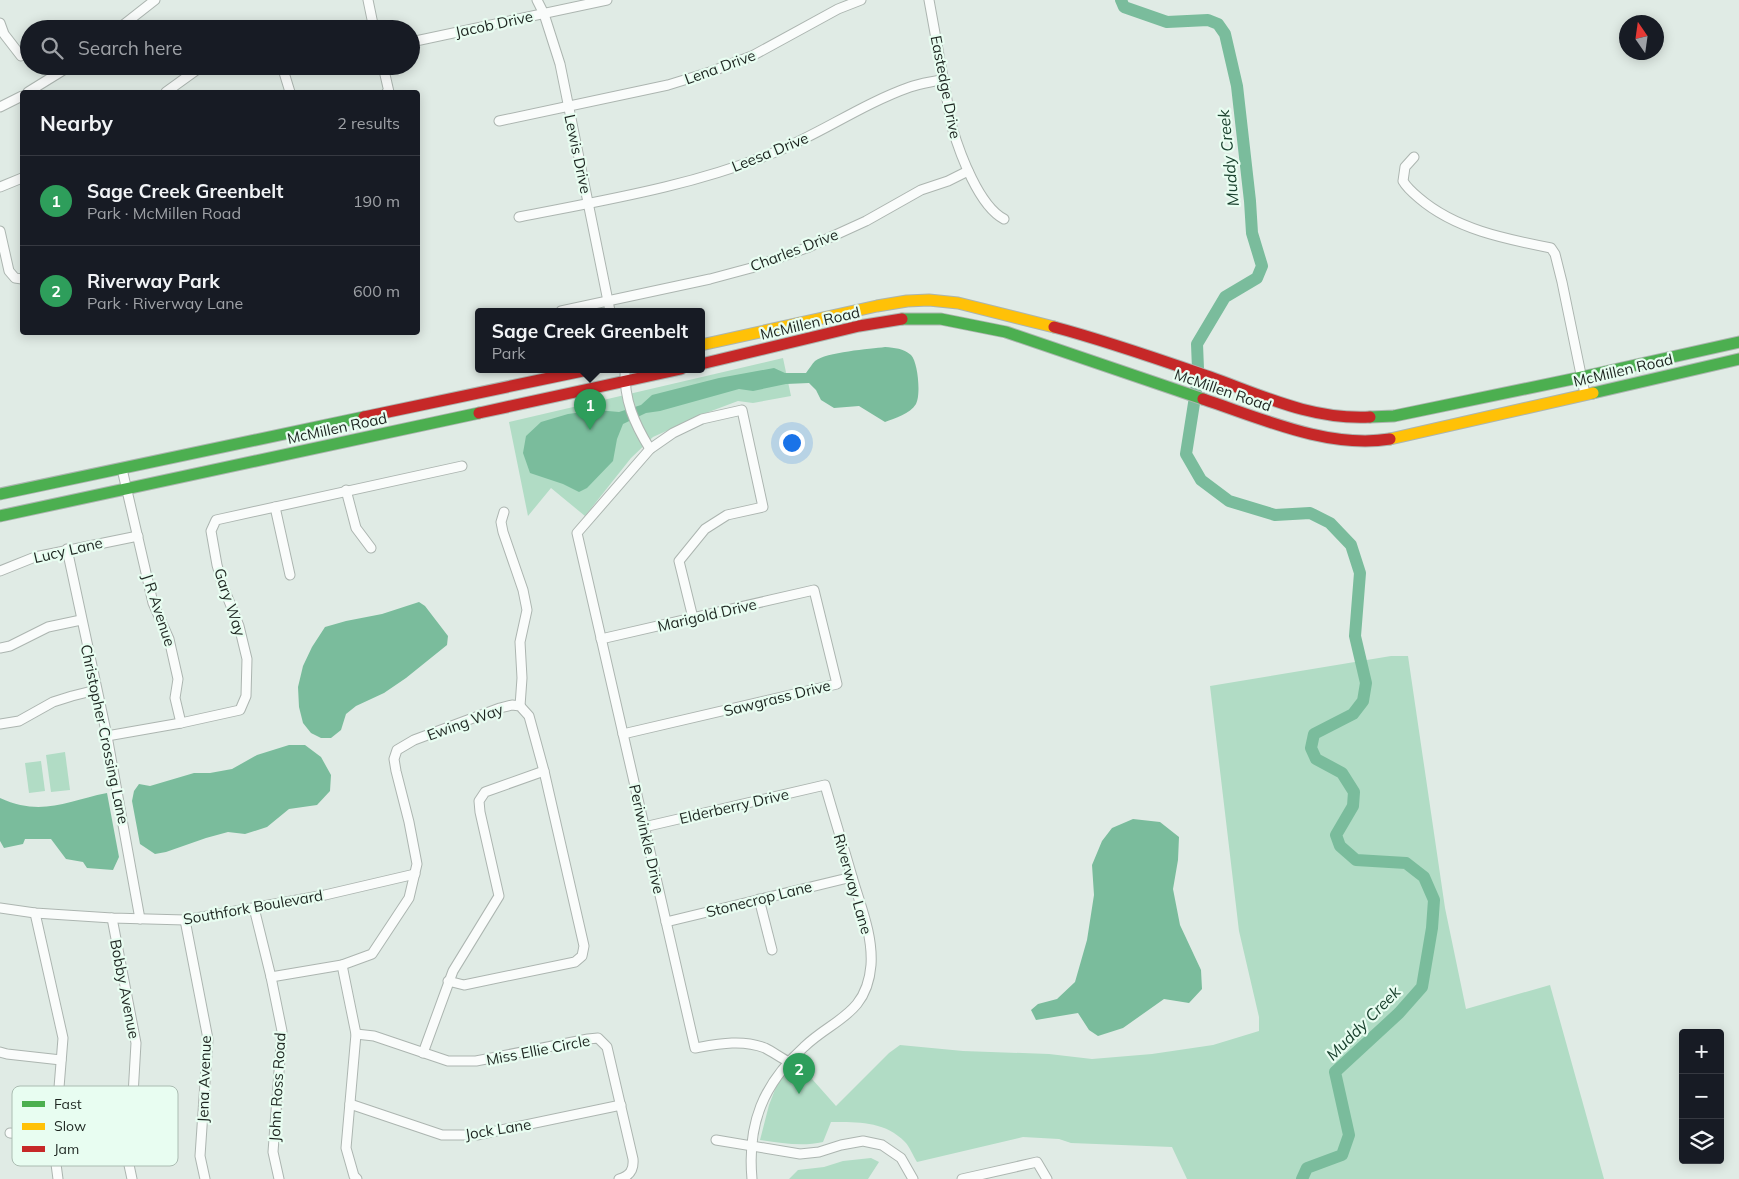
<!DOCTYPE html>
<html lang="en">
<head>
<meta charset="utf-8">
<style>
  body { margin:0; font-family:Mulish,sans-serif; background:#242831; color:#f1f3f6 }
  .controls { position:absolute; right:15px; bottom:15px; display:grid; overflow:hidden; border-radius:5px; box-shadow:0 2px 12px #0003 }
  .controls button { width:45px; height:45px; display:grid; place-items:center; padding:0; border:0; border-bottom:1px solid #363941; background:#171b24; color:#f1f3f6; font:25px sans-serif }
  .compass { position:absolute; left:1619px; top:15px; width:45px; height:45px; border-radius:50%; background:#171b24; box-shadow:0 2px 12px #0003; rotate:347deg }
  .you { position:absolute; left:791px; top:442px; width:18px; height:18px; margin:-12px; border:4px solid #fff; border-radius:50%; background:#1a73e8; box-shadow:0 0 0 8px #1a73e833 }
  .badge { display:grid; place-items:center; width:32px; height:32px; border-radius:50%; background:#616a65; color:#fff; font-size:16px; font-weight:700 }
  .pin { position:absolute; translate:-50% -41px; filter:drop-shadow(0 1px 2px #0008) }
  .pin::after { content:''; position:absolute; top:26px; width:18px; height:15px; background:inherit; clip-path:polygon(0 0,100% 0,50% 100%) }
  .popup { position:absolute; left:475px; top:308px; width:230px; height:65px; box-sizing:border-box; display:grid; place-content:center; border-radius:5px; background:#171b24; filter:drop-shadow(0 1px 4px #0005); font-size:16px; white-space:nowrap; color:#9ea1a6 }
  .popup b { font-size:19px; color:#f1f3f6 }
  .popup::after { content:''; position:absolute; left:50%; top:100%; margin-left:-10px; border:10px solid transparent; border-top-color:#171b24 }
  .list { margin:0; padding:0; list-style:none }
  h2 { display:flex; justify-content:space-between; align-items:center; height:65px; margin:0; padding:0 20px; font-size:21px }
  h2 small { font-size:16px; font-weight:400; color:#9ea1a6 }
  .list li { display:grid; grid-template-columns:32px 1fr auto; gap:15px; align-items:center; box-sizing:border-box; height:90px; padding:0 20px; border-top:1px solid #363941 }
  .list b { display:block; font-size:19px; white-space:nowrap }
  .list p { margin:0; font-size:16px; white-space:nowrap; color:#9ea1a6 }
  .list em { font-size:16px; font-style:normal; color:#9ea1a6 }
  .icon { flex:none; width:28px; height:28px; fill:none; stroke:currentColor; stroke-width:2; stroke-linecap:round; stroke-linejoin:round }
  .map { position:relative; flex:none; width:1739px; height:1179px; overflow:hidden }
  .search { position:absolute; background:#171b24; box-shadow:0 2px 12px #0003; left:20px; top:20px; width:400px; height:55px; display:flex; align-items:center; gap:12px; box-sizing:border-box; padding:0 18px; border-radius:28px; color:#9ea1a6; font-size:19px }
  .panel { position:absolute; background:#171b24; box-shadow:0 2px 12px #0003; left:20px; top:90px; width:400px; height:245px; border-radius:5px }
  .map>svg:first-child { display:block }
  .green { fill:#b1dcc5 }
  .water { fill:#7abc9c }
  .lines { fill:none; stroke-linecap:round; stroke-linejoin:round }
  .river { stroke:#7abc9c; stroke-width:12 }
  .street-casing { stroke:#acb5b0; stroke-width:11 }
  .fast-casing { stroke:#acb5b0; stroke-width:13 }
  .slow-casing { stroke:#acb5b0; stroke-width:13 }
  .jam-casing { stroke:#acb5b0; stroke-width:13 }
  .street { stroke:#fafcfb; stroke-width:9 }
  .fast { stroke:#4caf50; stroke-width:11 }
  .slow { stroke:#ffc107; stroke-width:11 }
  .jam { stroke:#c62828; stroke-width:11 }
  .labels { text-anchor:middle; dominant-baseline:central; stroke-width:4.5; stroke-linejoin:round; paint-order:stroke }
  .street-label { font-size:15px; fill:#1d2520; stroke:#e8fdf1 }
  .water-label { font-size:16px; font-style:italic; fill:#1a412e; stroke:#e8fdf1 }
  .key { fill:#e8fdf1; stroke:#abbcb2; stroke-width:1 }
  .key-label { font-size:14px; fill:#1d2520 }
</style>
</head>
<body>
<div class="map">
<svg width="1739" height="1179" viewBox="0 0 1739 1179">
  <rect width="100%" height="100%" fill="#e0ebe5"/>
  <g class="green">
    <polygon points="783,358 791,396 753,403 738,401 706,413 653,437 631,458 585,516 551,488 528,516 509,422"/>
    <path d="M1391,656h17l37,252 21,101 84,-24 54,194h-417l-15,-32 -101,-4 -12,-4 -36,-2 -106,25c-4,-6 -7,-15 -12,-20 -20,-21 -48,-20 -74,-20l-8,20c-21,5 -41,1 -63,-2l9,-35 9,-23 19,-20 39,44 53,-53 11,-8 63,6 86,3 43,5 60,-5 61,-9 46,-14v-14l-20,-86 -29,-245z"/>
    <polygon points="65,752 70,790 51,792 46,755"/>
    <polygon points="41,761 45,791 29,793 25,763"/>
    <polygon points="871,1158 879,1162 868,1179 789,1179 798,1170 824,1167 843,1161"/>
  </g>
  <g class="water">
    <path d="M885,347c10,1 18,1 26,8 7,7 10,40 5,49 -6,10 -21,14 -31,18l-26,-16 -25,2 -13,-8 -5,-10 -7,-7 -23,1 -33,7 -14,-2 -79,22 -14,2 -23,11 -6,15 -4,22 -26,27 -8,4 -16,-8 -33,-11 -7,-20 3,-17 15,-14 27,-8 29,-4 22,2 22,-7 11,-10 67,-17 55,-10 11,5h21c3,-4 6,-9 9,-12 11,-9 55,-12 70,-14z"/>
    <polygon points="419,602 425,606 448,636 447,645 406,678 384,693 356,706 346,714 341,730 331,738 321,738 311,733 303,723 299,707 298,687 303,666 312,647 325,627 346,621 382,614"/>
    <polygon points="289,745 305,745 321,757 331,775 330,791 317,805 289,809 267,827 245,834 228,832 206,838 166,852 155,854 140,844 132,801 134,791 139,784 150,786 194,773 210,773 232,769 257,755"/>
    <path d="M107,793l12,64 -6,13 -26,-2 -4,-6 -17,-3 -15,-20h-26l-2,5 -19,4 -4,-7v-43c42,19 66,3 107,-5z"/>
    <polygon points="1133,819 1160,822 1179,837 1178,860 1173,889 1180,925 1201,970 1202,989 1189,1003 1164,999 1123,1028 1098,1036 1089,1030 1078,1013 1036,1020 1031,1010 1038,1004 1057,999 1075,982 1087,940 1094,895 1092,865 1102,841 1112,828"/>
  </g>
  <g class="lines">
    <g class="river">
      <polyline points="1121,0 1124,7 1167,22 1208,20 1218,24 1225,34 1237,86 1250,201 1252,233 1262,266 1257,278 1225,297 1197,344 1198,369"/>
      <polyline points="1198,378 1186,454 1201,480 1229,501 1275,515 1310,513 1330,523 1351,545 1360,573 1355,636 1366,683 1363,701 1353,714 1314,734 1311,748 1316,759 1342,773 1354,792 1353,806 1336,835 1340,846 1356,860 1406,863 1424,877 1434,900 1432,928 1422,987 1399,1013 1335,1072 1349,1135 1342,1155 1307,1168 1302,1179"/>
    </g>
    <defs>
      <g id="street">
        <polyline points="368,0 374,29"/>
        <polyline points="537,0 544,14 560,64 610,311"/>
        <path d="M929,0l23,127c8,27 27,79 52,92"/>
        <polyline points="0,23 4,34 21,56"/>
        <polyline points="118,29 155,0"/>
        <polyline points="272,29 274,29"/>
        <polyline points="411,42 607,0"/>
        <polyline points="282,66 290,92"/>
        <polyline points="383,66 389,92 387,92"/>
        <polyline points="28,92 70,66"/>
        <polyline points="166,92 202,66"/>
        <polyline points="0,107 22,96"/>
        <polyline points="499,121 668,85 710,72 752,56 838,9 861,0"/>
        <path d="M1414,157l-9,10 -2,14c4,7 10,12 16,17 36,31 86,41 132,50l4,6 7,28 23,112"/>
        <polyline points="0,187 22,178"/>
        <path d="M519,217c86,-17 173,-31 254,-64 47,-19 89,-49 137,-66 11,-4 23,-5 34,-8"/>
        <polyline points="0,231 9,271 15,278 22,279"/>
        <polyline points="561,311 710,279 751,268 809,247 866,221 921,190 948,181 968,171"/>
        <path d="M625,369c-1,31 9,54 25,80"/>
        <polyline points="122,469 153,603 169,639 178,679 175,698 181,723"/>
        <polyline points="346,490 356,528 371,548"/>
        <polyline points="275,507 290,575"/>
        <polyline points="504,512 501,522 503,532 523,590 527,610 520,642 522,678 520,706"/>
        <polyline points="67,549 107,736 140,919"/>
        <polyline points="0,571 35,557 138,536"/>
        <path d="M693,618l-14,-57 26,-32 22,-14 36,-8 -21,-97 -40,9 -29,14 -23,16 -73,84 118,515c23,-4 47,-9 70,0 8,4 16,10 24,14"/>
        <polyline points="601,639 814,590 837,684 623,734"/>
        <polyline points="0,648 10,646 48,627 81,620"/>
        <polyline points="0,724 19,721 53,702 72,696 96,690"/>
        <polyline points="107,736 181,723 240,710 246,696 247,659 239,626 223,586 217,565 211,531 216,520 462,466"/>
        <path d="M644,827l181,-42c9,32 19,63 28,95 8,27 20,56 18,85 -4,50 -38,54 -67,82 -41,37 -57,77 -52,132"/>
        <polyline points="759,899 772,950"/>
        <polyline points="0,908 35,913 112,918 185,920 325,895 415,874"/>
        <polyline points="254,908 271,977 282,1031 273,1152 279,1179"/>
        <polyline points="35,913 63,1038 55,1137 56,1164 58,1179"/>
        <polyline points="112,918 136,1043 129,1165 132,1179"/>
        <polyline points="185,920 208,1039 200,1156 205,1179"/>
        <polyline points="666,922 852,877"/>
        <polyline points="342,965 356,1034 346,1148 354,1176 357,1179"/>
        <polyline points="271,977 342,965 372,954 409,898 417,864 409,822 396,771 394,759 397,750 414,740 500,708 512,705 520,706 529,716 544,771 584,946 582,956 575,962 464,985 448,981"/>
        <path d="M356,1034l18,2 74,25h28l112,-22 10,-1 9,9 26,112c1,11 -3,17 -14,20"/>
        <polyline points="0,1052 7,1054 61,1060"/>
        <polyline points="423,1053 453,971 499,896 480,812 479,801 485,792 544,771"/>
        <polyline points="350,1104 442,1135 477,1135 621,1105"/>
        <polyline points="10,1133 55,1137"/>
        <polyline points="716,1140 800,1154 819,1152 841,1145 863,1141 882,1145 901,1158 913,1179"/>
        <polyline points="962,1179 1037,1162 1047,1179"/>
      </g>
      <g id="fast">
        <polyline points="902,319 941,319 1006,332 1203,399"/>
        <polyline points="1593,393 1739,359"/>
        <polyline points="1370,417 1394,416 1582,377 1739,342"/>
        <polyline points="0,494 364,417"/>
        <polyline points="0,516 479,413"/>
      </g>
      <g id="slow">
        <polyline points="701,345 877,306 907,301 929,300 958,303 1054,327"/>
        <polyline points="1390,439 1593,393"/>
      </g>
      <g id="jam">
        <path d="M1054,327c53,14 104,32 156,50 53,19 102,43 160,40"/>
        <polyline points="701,364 859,326 902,319"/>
        <path d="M1203,399c57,19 125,50 187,40"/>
        <polyline points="479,413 681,369"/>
        <polyline points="364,417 592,369"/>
      </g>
    </defs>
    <use href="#street" class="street-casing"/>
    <use href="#fast" class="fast-casing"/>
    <use href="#slow" class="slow-casing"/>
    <use href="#jam" class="jam-casing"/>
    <use href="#street" class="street"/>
    <use href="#fast" class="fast"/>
    <use href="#slow" class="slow"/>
    <use href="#jam" class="jam"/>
  </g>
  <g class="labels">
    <g class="street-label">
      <text transform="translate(494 24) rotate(-12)">Jacob Drive</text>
      <text transform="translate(720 67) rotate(-20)">Lena Drive</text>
      <text transform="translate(946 87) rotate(79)">Eastedge Drive</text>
      <text transform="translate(770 152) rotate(-22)">Leesa Drive</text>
      <text transform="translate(578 154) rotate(78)">Lewis Drive</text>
      <text transform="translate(794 250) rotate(-21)">Charles Drive</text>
      <text transform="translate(810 323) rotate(-13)">McMillen Road</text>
      <text transform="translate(1623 370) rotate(-13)">McMillen Road</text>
      <text transform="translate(1223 390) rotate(19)">McMillen Road</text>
      <text transform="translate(337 428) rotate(-12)">McMillen Road</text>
      <text transform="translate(68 550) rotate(-13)">Lucy Lane</text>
      <text transform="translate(230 602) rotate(72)">Gary Way</text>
      <text transform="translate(159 610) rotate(72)">J R Avenue</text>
      <text transform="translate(707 615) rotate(-13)">Marigold Drive</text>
      <text transform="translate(777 698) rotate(-14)">Sawgrass Drive</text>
      <text transform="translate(465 722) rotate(-20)">Ewing Way</text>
      <text transform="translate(105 734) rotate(78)">Christopher Crossing Lane</text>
      <text transform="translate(734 806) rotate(-13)">Elderberry Drive</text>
      <text transform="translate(647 839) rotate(77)">Periwinkle Drive</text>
      <text transform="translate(853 884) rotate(74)">Riverway Lane</text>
      <text transform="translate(759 899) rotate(-14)">Stonecrop Lane</text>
      <text transform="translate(253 907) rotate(-10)">Southfork Boulevard</text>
      <text transform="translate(125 989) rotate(79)">Bobby Avenue</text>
      <text transform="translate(538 1050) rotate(-11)">Miss Ellie Circle</text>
      <text transform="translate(204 1079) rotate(-88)">Jena Avenue</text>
      <text transform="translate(277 1087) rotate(-87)">John Ross Road</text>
      <text transform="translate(498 1129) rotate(-9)">Jock Lane</text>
    </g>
    <g class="water-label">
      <text transform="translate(1228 158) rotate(-96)">Muddy Creek</text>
      <text transform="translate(1363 1023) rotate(-45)">Muddy Creek</text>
    </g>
  </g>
  <rect x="12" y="1086" width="166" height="80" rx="8" class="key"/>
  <rect x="22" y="1101" width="23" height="6" fill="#4caf50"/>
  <rect x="22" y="1123" width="23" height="7" fill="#ffc107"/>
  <rect x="22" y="1146" width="23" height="6" fill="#c62828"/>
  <g class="key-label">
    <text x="54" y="1109">Fast</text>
    <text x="54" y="1131">Slow</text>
    <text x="54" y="1154">Jam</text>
  </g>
</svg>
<div class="controls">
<button>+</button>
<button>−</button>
<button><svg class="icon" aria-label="layers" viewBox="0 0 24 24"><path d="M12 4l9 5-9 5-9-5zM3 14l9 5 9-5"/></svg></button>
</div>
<svg class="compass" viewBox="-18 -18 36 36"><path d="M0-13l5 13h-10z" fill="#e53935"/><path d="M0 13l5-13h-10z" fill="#9ea1a6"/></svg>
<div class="you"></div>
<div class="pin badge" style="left:590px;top:430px;background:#2e9e5b">1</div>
<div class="popup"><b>Sage Creek Greenbelt</b>Park</div>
<div class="pin badge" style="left:799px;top:1094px;background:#2e9e5b">2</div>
<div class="search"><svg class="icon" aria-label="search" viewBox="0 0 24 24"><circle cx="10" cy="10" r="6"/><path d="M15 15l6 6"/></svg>Search here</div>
<section class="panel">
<h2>Nearby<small>2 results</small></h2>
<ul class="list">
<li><span class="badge" style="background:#2e9e5b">1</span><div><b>Sage Creek Greenbelt</b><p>Park · McMillen Road</p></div><em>190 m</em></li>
<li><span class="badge" style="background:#2e9e5b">2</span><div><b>Riverway Park</b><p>Park · Riverway Lane</p></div><em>600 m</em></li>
</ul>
</section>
</div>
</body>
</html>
